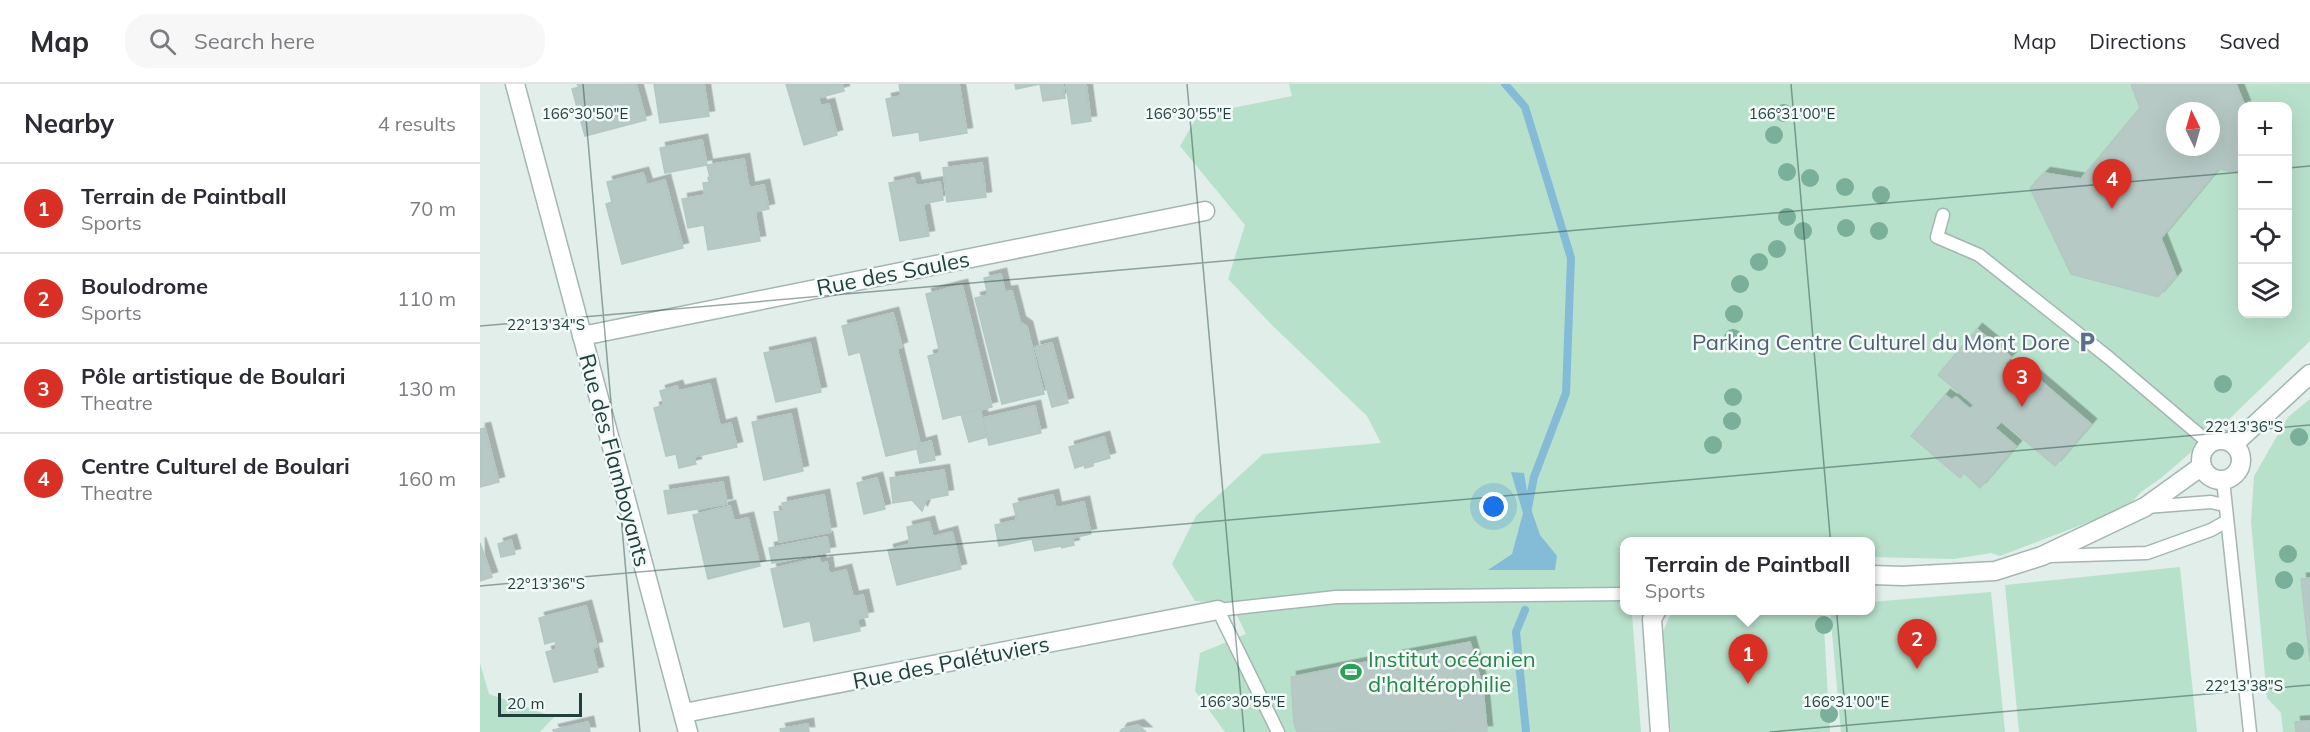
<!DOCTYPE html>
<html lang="en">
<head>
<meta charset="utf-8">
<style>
  body { margin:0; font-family:Mulish,sans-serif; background:#f7f7f7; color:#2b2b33 }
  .controls { position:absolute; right:18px; top:18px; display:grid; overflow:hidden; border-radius:12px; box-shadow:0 6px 24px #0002 }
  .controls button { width:54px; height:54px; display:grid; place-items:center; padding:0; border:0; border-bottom:2px solid #e1e1e2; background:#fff; color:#2b2b33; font:30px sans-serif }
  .compass { position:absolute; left:1686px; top:18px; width:54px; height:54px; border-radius:50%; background:#fff; box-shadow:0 6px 24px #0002; rotate:355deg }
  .scale { position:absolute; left:18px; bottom:15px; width:84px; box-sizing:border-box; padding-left:6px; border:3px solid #20403e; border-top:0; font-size:16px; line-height:21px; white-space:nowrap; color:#20403e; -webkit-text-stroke:4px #f3faf7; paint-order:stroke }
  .you { position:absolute; left:1014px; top:423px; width:21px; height:21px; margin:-15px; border:4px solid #fff; border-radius:50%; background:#1a73e8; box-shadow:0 0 0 9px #1a73e833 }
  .badge { display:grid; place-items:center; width:39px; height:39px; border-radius:50%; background:#d93025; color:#fff; font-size:20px; font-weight:700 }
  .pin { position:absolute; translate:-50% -50px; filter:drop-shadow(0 2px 3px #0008) }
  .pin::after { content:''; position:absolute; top:32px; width:21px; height:18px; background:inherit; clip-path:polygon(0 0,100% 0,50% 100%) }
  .popup { position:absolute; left:1140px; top:453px; width:255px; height:78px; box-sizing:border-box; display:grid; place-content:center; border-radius:12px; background:#fff; filter:drop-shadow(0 2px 4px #0005); font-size:20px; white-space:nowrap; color:#7c7c81 }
  .popup b { font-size:22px; color:#2b2b33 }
  .popup::after { content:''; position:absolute; left:50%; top:100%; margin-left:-12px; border:12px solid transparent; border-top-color:#fff }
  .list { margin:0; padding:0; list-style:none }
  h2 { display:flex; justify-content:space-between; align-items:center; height:78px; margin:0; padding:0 24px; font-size:26px }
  h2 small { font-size:20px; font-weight:400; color:#7c7c81 }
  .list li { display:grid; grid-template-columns:39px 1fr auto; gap:18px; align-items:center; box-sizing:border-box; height:90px; padding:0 24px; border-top:2px solid #e1e1e2 }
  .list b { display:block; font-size:22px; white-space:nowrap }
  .list p { margin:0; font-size:20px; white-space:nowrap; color:#7c7c81 }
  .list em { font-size:20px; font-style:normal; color:#7c7c81 }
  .icon { flex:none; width:33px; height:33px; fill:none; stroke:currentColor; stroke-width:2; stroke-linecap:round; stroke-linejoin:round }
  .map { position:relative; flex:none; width:1830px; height:648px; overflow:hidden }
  header { display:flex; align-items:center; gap:36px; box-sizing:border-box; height:84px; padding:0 30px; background:#fff; border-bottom:2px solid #e1e1e2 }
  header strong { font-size:28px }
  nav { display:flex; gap:33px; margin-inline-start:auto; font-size:21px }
  .search { width:420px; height:54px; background:#f7f7f7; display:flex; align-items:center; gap:15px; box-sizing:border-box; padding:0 21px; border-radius:24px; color:#7c7c81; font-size:22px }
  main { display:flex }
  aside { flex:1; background:#fff }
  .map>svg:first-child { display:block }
  .green { fill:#b8e1cb; fill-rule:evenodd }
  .water { fill:#84bcd8 }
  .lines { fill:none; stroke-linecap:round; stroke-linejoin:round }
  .stream { stroke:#84bcd8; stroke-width:8 }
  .building { fill:#b6c9c4; stroke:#b3c8c3; stroke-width:1.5; fill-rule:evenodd; filter:url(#shadow) }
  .lane-casing { stroke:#a3b6b3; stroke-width:15 }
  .street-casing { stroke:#a3b6b3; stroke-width:21 }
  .lane { stroke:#fff; stroke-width:12 }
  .street { stroke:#fff; stroke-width:18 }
  .tree { fill:#7aaf99 }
  .ticks { fill:none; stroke:#20403e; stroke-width:1.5; stroke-opacity:0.45 }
  .labels { text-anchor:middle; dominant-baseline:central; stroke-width:5; stroke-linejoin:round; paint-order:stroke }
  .street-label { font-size:22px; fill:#20403e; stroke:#f3faf7 }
  .service-label { font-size:22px; fill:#4e5e75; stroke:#f3faf7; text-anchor:end }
  .leisure-label { font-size:22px; fill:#27864d; stroke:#f3faf7; text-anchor:start }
  .ticks-label { font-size:15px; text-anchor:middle; fill:#20403e; stroke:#f3faf7; stroke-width:5; stroke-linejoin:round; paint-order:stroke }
</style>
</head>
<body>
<header>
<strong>Map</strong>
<div class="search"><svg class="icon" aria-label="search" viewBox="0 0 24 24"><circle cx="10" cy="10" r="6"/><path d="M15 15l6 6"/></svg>Search here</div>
<nav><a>Map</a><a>Directions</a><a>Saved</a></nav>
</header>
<main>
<aside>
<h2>Nearby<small>4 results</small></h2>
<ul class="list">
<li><span class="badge">1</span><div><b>Terrain de Paintball</b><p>Sports</p></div><em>70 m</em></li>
<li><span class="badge">2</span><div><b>Boulodrome</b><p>Sports</p></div><em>110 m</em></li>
<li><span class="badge">3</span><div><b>Pôle artistique de Boulari</b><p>Theatre</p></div><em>130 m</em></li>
<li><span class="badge">4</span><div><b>Centre Culturel de Boulari</b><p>Theatre</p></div><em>160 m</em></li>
</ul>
</aside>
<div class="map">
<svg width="1830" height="648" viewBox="0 0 1830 648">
  <defs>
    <filter id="shadow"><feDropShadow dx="5.5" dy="-5.5" stdDeviation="0" flood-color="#0004"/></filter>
  </defs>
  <rect width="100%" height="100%" fill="#e1eeea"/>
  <g class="green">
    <path d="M809,0h1021v257l-85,82 -64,55 -20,14 -15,16 -126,48 -9,-3 -37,6 -83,-2v-15h-246v68l10,1 -3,3 9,118h-416l-30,-41 5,-38 46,-19 -15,-31 -36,-2 -23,-37 24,-48 67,-62 118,-11 -14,-27 -94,-90 -45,-47 17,-54 -65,-79 18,-31 94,-19zM1762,22h46v208h-46zM1695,27h36v36h-36z"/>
    <polygon points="1830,315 1830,648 1803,648 1801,629 1787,614 1771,438 1774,392 1808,333"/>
    <polygon points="1700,483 1717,648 1539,648 1525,501"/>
    <polygon points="1511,508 1525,648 1361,648 1350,527 1391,526 1391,518"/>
    <polygon points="1192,527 1343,527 1350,648 1191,648 1182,550"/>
    <polygon points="0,579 9,610 74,633 60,648 0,648"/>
  </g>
  <polygon class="water" points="1031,388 1044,389 1049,419 1060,451 1077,472 1075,486 1008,486 1032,470 1043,429"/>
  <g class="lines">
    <g class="stream">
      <polyline points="1025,0 1045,23 1091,174 1086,309 1054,393 1047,429"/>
      <polyline points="1045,526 1036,548 1046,648"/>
    </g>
  </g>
  <g class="building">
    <polygon points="99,0 156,0 166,36 105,52 92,5 100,3"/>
    <polygon points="174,0 224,0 229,32 180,39"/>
    <polygon points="306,0 362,0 364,7 338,14 341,22 349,20 357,51 324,61"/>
    <polygon points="419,0 479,0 487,49 440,57 439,48 413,52 406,15 421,12"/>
    <polygon points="535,0 583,0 585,14 563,17 560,0 536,5"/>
    <polygon points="586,0 606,0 611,37 592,40"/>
    <path d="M1651,0h105l9,22h-3v67l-24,-4 -57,69 15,38 -18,21 -87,-23 -41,-86 15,-15 36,6 59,-71zM1695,27h36v36h-36z"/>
    <polygon points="222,56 227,81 185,89 180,64"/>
    <polygon points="264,75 269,104 284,101 289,125 275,128 280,157 228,166 224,141 208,144 202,115 225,111 223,99 231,98 227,81"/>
    <polygon points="502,79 506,113 467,118 463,84"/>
    <polygon points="163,89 167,101 185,96 203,164 142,180 126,120 132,118 127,98"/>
    <polygon points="434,94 436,102 460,98 463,116 443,120 449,152 420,157 409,99"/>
    <polygon points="521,190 525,208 532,207 540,238 547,243 564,310 522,320 495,214 508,211 504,194"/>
    <polygon points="482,201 512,323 463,335 448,272 460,269 446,210"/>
    <polygon points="413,229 422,263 417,265 441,364 406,372 380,268 369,271 362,242"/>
    <polygon points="1497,245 1531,273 1524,280 1548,300 1555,292 1611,340 1575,382 1522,337 1515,344 1536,362 1500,404 1484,389 1480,394 1431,352 1465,311 1472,316 1476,313 1490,325 1494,321 1458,291"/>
    <polygon points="330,259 341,308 296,318 284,269"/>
    <polygon points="572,259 588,319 572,323 555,263"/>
    <polygon points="230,300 240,342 251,339 257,363 214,373 216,380 199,384 196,370 186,372 174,324 184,321 180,307 197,302 199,307"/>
    <polygon points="555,322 561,349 509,361 503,334"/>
    <polygon points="500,325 507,353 489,358 481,330"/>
    <polygon points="311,330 323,387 284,396 272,338"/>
    <polygon points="5,344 19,398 0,403 0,345"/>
    <polygon points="624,353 630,374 613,379 613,382 605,384 604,381 595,384 589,363"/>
    <polygon points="451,357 455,376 440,379 437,365 441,364 440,360"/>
    <polygon points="464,386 468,411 447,415 442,427 432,416 413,419 410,394"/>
    <polygon points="397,394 405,425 384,430 377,399"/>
    <polygon points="243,398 247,420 188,430 184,407"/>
    <polygon points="344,411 351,448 299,458 294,428 303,427 302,419"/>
    <polygon points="573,411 576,424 604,418 611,450 592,454 594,461 582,464 581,462 555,467 552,455 519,462 515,441 537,436 533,420"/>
    <polygon points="250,422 254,437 268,434 280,482 228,495 213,431"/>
    <polygon points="449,438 453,453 472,448 481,485 417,501 408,466 430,460 427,443"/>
    <polygon points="347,453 350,468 292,479 289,464"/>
    <polygon points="31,456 35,470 21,473 18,460"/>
    <polygon points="0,459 12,493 0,497"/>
    <polygon points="339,474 341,480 347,478 349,490 366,486 373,513 383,511 388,533 377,535 380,547 334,557 330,537 304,543 291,485"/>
    <polygon points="1830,494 1830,578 1821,495"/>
    <polygon points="106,522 117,563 112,564 118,588 74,598 66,568 77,565 75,557 65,560 59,534"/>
    <polygon points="990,558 1003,605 1007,647 817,648 814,639 811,593 886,578 892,586 918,581 916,572"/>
    <polygon points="1830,637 1830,648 1816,648 1815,638"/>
    <polygon points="108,638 110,648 74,648 73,646"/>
    <polygon points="328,640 329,648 301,648 300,645"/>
    <polygon points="658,641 666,648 640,648 642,645"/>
  </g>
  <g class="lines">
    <defs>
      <g id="lane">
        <polyline points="1463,131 1457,153 1499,171 1629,274 1729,359"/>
        <polyline points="1743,396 1770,648"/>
        <polyline points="1666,423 1731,418 1744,421"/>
        <polyline points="1569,472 1667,469 1731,446 1747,437"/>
        <polyline points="798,648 738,526 856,513 1145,510"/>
      </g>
      <g id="street">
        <polyline points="35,0 208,648"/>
        <polyline points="102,252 725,127"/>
        <circle cx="1741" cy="376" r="20"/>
        <polyline points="1754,360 1830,290"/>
        <polyline points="1391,491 1423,492 1515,487 1562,472 1665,423 1722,382"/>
        <polyline points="1177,526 1172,535 1180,648"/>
        <polyline points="204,629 738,526"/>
      </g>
    </defs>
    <use href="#lane" class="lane-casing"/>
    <use href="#street" class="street-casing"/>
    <use href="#lane" class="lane"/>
    <use href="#street" class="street"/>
  </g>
  <g class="tree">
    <circle cx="1304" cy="29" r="9"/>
    <circle cx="1294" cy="51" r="9"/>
    <circle cx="1307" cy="88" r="9"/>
    <circle cx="1330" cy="94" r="9"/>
    <circle cx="1365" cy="103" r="9"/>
    <circle cx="1401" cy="111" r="9"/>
    <circle cx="1307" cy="133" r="9"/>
    <circle cx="1366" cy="144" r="9"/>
    <circle cx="1323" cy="147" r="9"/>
    <circle cx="1399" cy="147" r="9"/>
    <circle cx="1297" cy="165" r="9"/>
    <circle cx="1279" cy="178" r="9"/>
    <circle cx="1260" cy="200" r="9"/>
    <circle cx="1254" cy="230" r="9"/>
    <circle cx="1253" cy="254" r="9"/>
    <circle cx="1743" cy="300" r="9"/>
    <circle cx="1253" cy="313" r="9"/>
    <circle cx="1252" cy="337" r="9"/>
    <circle cx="1819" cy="353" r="9"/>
    <circle cx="1233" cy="361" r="9"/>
    <circle cx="1808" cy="470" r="9"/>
    <circle cx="1804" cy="496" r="9"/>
    <circle cx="1344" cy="541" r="9"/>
    <circle cx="1815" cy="567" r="9"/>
    <circle cx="1349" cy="630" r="9"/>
  </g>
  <path class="ticks" d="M103,0l57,648M707,0l57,648M1311,0l56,648M1808,84l22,-2M0,242l1762,-154M0,502l1830,-161M1290,648l540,-47"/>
  <defs>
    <symbol id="parking-bare" viewBox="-9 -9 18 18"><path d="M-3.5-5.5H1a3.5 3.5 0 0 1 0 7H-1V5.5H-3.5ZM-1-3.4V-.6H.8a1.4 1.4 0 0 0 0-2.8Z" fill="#5c6f8a" stroke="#f3faf7" stroke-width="2.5" paint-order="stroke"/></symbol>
    <symbol id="stadium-bare" viewBox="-9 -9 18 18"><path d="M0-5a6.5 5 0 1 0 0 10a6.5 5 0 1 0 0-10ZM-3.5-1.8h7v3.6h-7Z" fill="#2e9e5b" stroke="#f3faf7" stroke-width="2.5" paint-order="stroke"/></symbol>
  </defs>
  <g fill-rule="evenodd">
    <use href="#parking-bare" x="1592" y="243" width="30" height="30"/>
    <use href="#stadium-bare" x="856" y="573" width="30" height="30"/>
  </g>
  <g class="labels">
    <g class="street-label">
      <text transform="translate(413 189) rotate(-11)">Rue des Saules</text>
      <text transform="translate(135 376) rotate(75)">Rue des Flamboyants</text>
      <text transform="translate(471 578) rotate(-11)">Rue des Palétuviers</text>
    </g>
    <g class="service-label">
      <text x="1590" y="258">Parking Centre Culturel du Mont Dore</text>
    </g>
    <g class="leisure-label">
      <text x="888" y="575">Institut océanien<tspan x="888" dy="25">d'haltérophilie</tspan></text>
    </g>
  </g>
  <g class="ticks-label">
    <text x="105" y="35">166°30'50"E</text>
    <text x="708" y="35">166°30'55"E</text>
    <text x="1312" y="35">166°31'00"E</text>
    <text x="66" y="246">22°13'34"S</text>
    <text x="1764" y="348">22°13'36"S</text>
    <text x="66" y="505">22°13'36"S</text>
    <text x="1764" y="607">22°13'38"S</text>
    <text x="762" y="623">166°30'55"E</text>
    <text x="1366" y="623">166°31'00"E</text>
  </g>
</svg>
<div class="controls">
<button>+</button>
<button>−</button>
<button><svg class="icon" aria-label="locate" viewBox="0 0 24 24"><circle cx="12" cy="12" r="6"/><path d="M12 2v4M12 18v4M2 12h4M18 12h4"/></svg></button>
<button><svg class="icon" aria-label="layers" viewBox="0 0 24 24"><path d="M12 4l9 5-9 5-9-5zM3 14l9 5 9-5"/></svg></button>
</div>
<svg class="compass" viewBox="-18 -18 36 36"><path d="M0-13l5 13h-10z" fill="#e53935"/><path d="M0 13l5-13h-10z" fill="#7c7c81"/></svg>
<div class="scale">20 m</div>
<div class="you"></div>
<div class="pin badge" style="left:1268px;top:600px">1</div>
<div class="popup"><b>Terrain de Paintball</b>Sports</div>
<div class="pin badge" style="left:1437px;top:585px">2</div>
<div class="pin badge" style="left:1542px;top:323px">3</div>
<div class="pin badge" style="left:1632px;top:125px">4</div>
</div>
</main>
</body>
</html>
